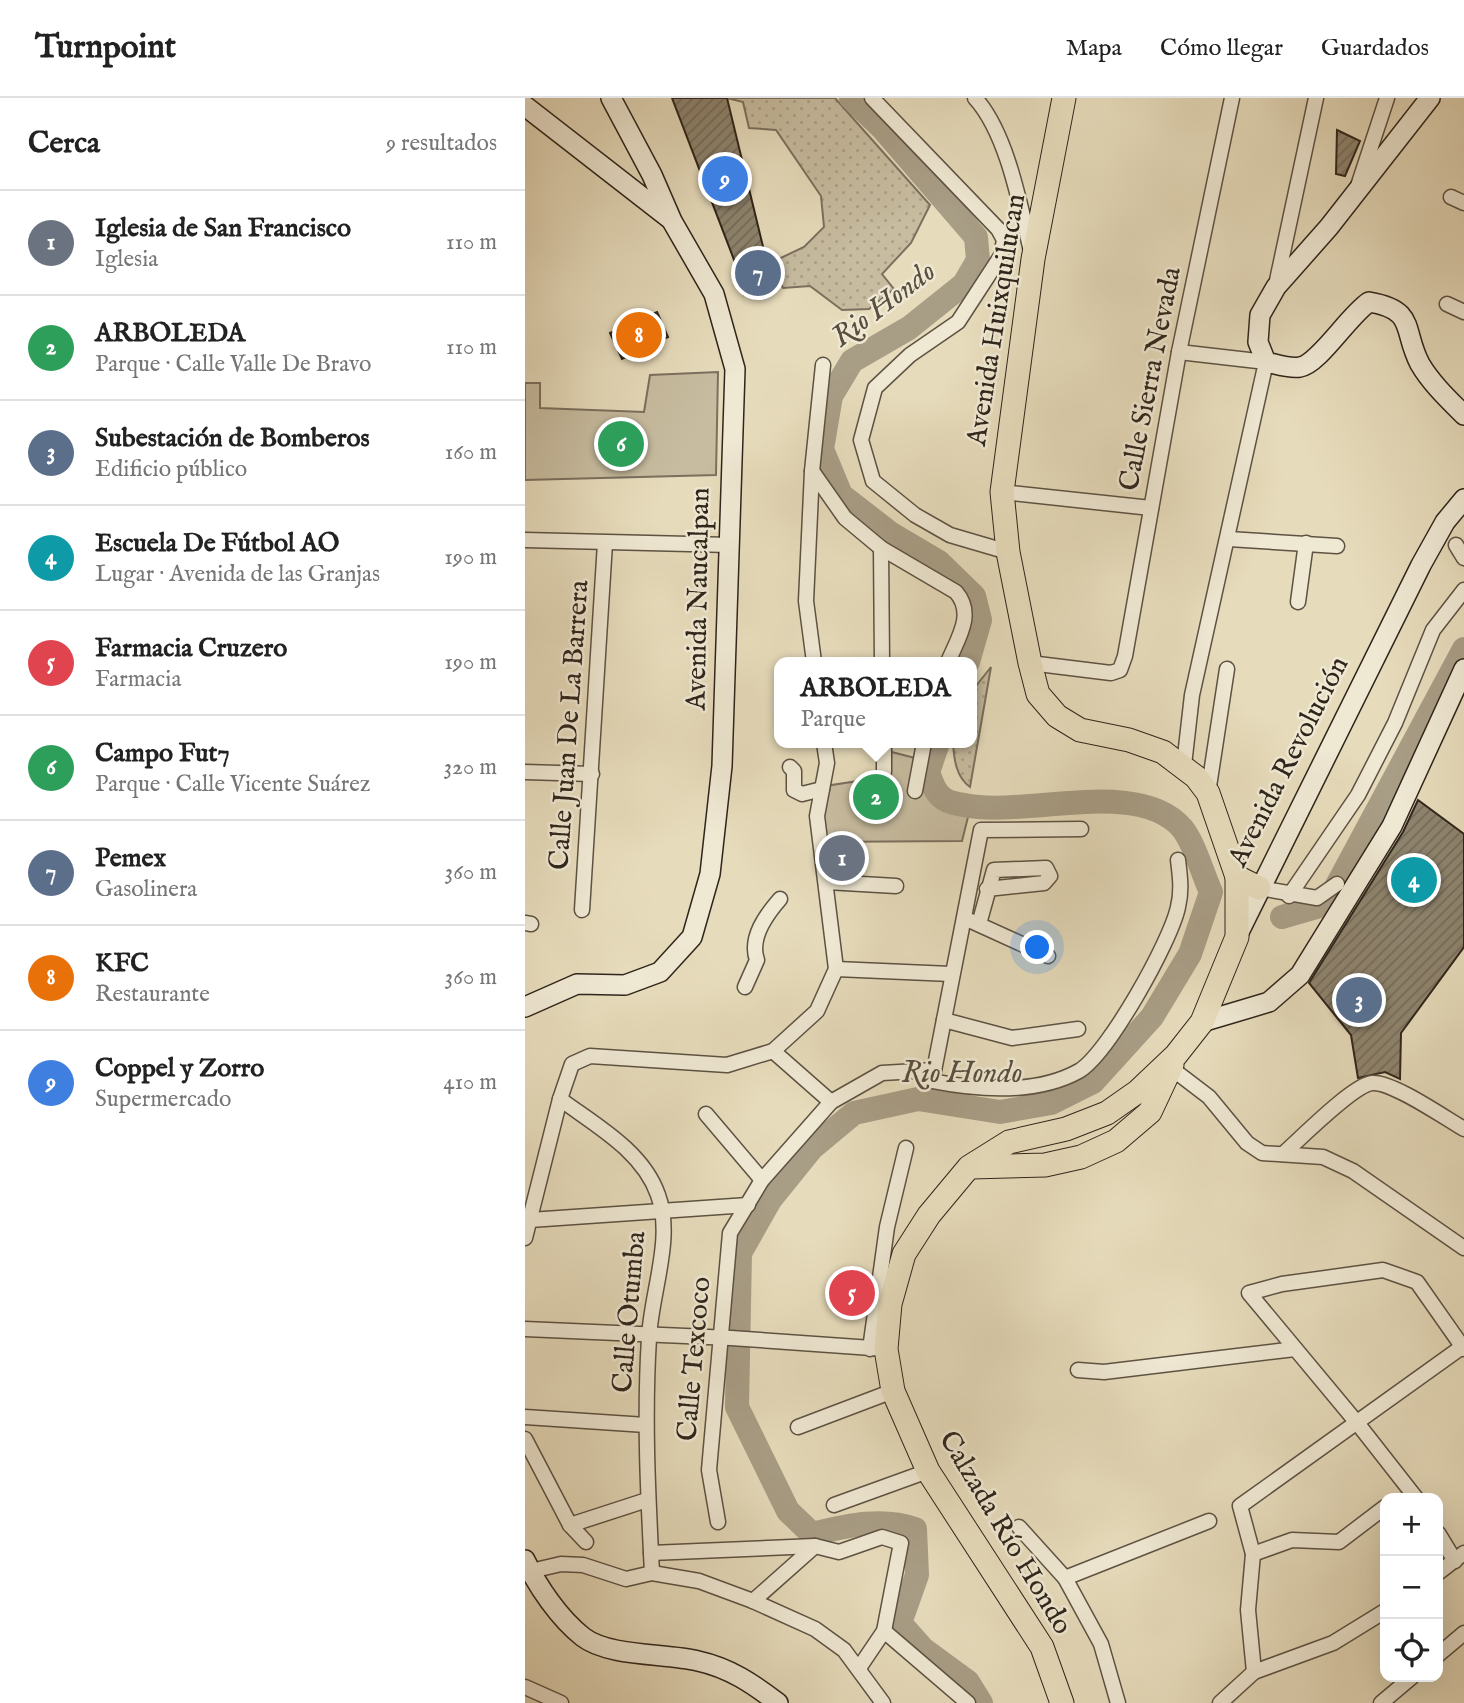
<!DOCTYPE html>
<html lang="es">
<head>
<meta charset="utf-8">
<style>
  body { margin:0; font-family:"IM FELL English",serif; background:#f6f6f6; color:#222 }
  .controls { position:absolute; right:21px; bottom:21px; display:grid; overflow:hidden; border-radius:14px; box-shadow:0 7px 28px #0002 }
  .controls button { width:63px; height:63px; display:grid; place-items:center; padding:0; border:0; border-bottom:2px solid #e0e0e0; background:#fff; color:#222; font:35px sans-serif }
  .you { position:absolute; left:513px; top:850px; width:24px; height:24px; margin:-18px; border:5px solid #fff; border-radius:50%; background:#1a73e8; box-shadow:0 0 0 10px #1a73e833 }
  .badge { display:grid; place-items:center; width:46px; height:46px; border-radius:50%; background:#d93025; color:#fff; font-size:23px; font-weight:700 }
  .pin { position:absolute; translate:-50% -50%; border:4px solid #fff; box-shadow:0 2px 7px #0006 }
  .popup { position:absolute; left:249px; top:559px; width:203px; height:91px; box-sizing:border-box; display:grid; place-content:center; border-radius:14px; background:#fff; filter:drop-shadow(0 2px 5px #0005); font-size:23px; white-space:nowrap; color:#767676 }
  .popup b { font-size:26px; color:#222 }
  .popup::after { content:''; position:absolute; left:50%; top:100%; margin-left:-14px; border:14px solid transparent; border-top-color:#fff }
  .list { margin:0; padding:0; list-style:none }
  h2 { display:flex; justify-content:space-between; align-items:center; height:91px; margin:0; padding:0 28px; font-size:30px }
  h2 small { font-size:23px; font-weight:400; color:#767676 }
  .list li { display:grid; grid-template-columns:46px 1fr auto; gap:21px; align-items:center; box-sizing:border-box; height:105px; padding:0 28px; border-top:2px solid #e0e0e0 }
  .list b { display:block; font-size:26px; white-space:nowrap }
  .list p { margin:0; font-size:23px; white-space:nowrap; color:#767676 }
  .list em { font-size:23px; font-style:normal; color:#767676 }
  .icon { flex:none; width:38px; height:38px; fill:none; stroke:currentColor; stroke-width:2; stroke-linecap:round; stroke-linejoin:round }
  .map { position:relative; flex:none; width:939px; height:1605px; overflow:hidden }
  header { display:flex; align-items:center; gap:42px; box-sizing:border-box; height:98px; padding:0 35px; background:#fff; border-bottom:2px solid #e0e0e0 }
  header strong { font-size:33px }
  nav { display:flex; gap:38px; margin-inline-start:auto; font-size:24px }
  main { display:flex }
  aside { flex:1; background:#fff }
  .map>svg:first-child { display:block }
  .grass { fill:url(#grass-dots); stroke:#7b705e; stroke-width:2 }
  .park { fill:#c7bca0; stroke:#7b705e; stroke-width:2 }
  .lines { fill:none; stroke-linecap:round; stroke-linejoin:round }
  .river { stroke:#a89d85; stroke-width:24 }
  .building { fill:url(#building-hatch); stroke:#2f251b; stroke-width:2 }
  .street-casing { stroke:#5d5243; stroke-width:17 }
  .secondary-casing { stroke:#2f251b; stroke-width:22 }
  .primary-casing { stroke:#2f251b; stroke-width:25 }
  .street { stroke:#efe8d3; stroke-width:14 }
  .secondary { stroke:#efe8d3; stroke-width:19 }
  .primary { stroke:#e6dbbb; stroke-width:23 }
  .labels { text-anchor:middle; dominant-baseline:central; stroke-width:5; stroke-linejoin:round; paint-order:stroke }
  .street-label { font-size:28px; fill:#2f251b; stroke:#efe8d3 }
  .water-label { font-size:30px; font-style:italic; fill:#594f40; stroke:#efe8d3 }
</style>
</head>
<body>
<header>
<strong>Turnpoint</strong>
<nav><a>Mapa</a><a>Cómo llegar</a><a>Guardados</a></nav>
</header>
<main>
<aside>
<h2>Cerca<small>9 resultados</small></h2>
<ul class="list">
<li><span class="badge" style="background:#6b7280">1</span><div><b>Iglesia de San Francisco</b><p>Iglesia</p></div><em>110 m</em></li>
<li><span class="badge" style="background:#2e9e5b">2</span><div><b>ARBOLEDA</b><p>Parque · Calle Valle De Bravo</p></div><em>110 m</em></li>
<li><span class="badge" style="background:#5c6f8a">3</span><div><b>Subestación de Bomberos</b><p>Edificio público</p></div><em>160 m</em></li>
<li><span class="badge" style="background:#0f9aa8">4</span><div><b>Escuela De Fútbol AO</b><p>Lugar · Avenida de las Granjas</p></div><em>190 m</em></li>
<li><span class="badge" style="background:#e0444e">5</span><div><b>Farmacia Cruzero</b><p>Farmacia</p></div><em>190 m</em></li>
<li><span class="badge" style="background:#2e9e5b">6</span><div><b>Campo Fut7</b><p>Parque · Calle Vicente Suárez</p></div><em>320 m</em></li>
<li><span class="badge" style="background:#5c6f8a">7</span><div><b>Pemex</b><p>Gasolinera</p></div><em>360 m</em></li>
<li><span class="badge" style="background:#e8710a">8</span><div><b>KFC</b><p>Restaurante</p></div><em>360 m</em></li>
<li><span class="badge" style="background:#3f7fe0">9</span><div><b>Coppel y Zorro</b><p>Supermercado</p></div><em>410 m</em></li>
</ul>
</aside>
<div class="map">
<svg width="939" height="1605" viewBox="0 0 939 1605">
  <defs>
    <pattern id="grass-dots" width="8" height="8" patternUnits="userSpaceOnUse" patternTransform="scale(1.75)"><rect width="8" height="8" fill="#c7bca0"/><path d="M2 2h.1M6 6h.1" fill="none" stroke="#aba189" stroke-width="1.8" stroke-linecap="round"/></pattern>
    <pattern id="building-hatch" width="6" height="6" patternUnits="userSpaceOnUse" patternTransform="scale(1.75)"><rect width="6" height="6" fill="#8e846e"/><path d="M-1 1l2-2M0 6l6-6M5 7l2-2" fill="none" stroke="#746c5a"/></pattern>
  </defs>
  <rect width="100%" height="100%" fill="#e6dbbb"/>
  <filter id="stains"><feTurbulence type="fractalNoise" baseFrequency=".00286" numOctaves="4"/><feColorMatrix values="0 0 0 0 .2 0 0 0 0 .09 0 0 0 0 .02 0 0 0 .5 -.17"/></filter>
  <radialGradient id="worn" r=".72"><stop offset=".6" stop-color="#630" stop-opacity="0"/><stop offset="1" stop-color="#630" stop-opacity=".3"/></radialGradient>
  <g class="grass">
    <polygon points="202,0 310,0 405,107 386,145 357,176 369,191 344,211 317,212 285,188 258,190 245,165 279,149 299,129 296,98 251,32 224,30 218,4"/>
    <path d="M466,569l-21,120c-14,-10 -16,-28 -17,-44h19v-52z"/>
  </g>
  <g class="park">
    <polygon points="193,274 191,377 0,382 0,285 15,285 15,310 119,314 125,277"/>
    <path d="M359,652l35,9 -4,17c17,24 24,32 54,37l-7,28 -149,1 3,-31 9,-25 53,-8z"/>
  </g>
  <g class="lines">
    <g class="river">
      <polyline points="326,0 358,31 451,139 453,162 439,186 384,230 327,263 306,298 297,351 316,397 365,435 414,464 449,498 455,522 443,564"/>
      <path d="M413,645l-10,29c4,11 7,21 16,27 6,4 13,5 20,6 61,13 174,-28 218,23 13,16 20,45 29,64l-21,62 -38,63 -59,65 -42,21 -51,9 -82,-13 -64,14 -42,35 -42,52 -30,53 -3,154 51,104 24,23c34,-8 69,-17 103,-5l2,46 -17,48 23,26 45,33 13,21"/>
      <polyline points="757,819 802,806 939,551"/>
    </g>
  </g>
  <g class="building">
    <polygon points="147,0 202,0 241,161 236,164 245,183 219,197 210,183 216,180"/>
    <polygon points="812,32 835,43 820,78 811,76"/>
    <polygon points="132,214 143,239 97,261 85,235"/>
    <polygon points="893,702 939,736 939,849 876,935 875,981 860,974 833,980 826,937 784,885 878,734"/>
  </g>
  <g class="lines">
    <defs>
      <g id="street">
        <polyline points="347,0 473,131 479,142 476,158 433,224 385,257 350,290 336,342 348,383 390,417 425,437 483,454"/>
        <path d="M450,0c32,35 45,107 56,153"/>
        <polyline points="834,85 862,0"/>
        <polyline points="926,99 939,105"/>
        <polyline points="751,187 791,0"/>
        <polyline points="922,206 939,214"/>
        <polyline points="654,254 741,264 667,597 659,667"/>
        <path d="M287,373l33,47 36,30 75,44c19,22 2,46 -8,70"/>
        <polyline points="477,394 626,410"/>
        <polyline points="704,441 812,448"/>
        <polyline points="0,442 205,447"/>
        <polyline points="931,447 939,460"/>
        <polyline points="356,450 357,564"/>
        <polyline points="773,504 781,445"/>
        <polyline points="289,564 281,503 287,373 298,267"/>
        <polyline points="505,565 586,575 595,572 600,558 654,254 707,0"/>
        <polyline points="359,645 359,674"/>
        <polyline points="265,669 269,673 269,692 277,696 297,691"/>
        <polyline points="0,674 67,676"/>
        <polyline points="390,693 399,645"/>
        <polyline points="683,695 702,571"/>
        <path d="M556,731l-100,1 -49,251c46,9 104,14 147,-10 29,-17 92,-130 99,-164 4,-16 2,-31 0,-47"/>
        <polyline points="302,784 371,788"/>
        <polyline points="734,790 792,800 812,786"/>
        <polyline points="764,798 833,697 870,625 908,532 939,492"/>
        <polyline points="57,812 80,445"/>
        <polyline points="446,823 523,858"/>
        <polyline points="0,825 6,826"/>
        <polyline points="454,826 469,772 521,770 525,778 519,785 462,791"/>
        <polyline points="311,871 426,876"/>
        <path d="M220,889l12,-27c-8,-22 9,-45 23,-61"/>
        <polyline points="419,922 487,940 553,931"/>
        <polyline points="248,953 306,1004"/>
        <polyline points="646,970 684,999 722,1045 737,1055 798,1059 828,1073 939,1150"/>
        <path d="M35,1001c35,26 83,52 98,96 16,43 -7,98 -9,143 -5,79 -1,156 3,235"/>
        <polyline points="181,1016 237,1082"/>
        <path d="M758,1056c17,-15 70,-69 89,-71 20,-2 73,35 92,46"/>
        <polyline points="5,1122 223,1107"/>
        <polyline points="0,1140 35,1001 47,966 65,958 202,967 248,953 292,913 311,871 292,718 302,665 299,645"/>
        <polyline points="0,1231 206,1240 361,1251"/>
        <polyline points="345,1251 362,1129 381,1050"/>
        <polyline points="553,1272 579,1274 770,1251"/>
        <polyline points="0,1319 121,1327"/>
        <polyline points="273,1329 368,1293"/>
        <polyline points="0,1341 45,1427 61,1444"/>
        <polyline points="891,1400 833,1326 724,1195 757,1186 858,1172 892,1184 939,1251"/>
        <polyline points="309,1407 403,1373"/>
        <polyline points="193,1424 184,1372 205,1135 237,1082 306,1004 357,975 409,972"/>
        <polyline points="45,1427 122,1402"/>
        <polyline points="494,1429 540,1480 576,1546 593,1605"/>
        <polyline points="913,1435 930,1463"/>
        <polyline points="126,1455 290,1448 314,1454 357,1439 376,1445 359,1533 334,1570"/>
        <polyline points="728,1456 767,1442 814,1444 860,1409"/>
        <polyline points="6,1473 36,1466 58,1467 101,1481 127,1475 174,1483 228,1503 290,1531 319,1552 358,1605"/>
        <polyline points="913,1475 939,1455"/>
        <polyline points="540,1480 684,1423"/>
        <polyline points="228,1503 290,1448"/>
        <polyline points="359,1533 443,1605"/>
        <polyline points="913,1557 939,1535"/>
        <polyline points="729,1574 723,1512 728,1456 715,1408 937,1249"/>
        <polyline points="0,1589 36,1605"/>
        <polyline points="695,1605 729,1574 808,1545 860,1513"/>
        <polyline points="856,1605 887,1579"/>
      </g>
      <g id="secondary">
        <path d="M905,0l-101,129 -53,60 -16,28 -2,27 8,20c10,2 24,7 34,5 19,-3 49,-52 69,-65 48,8 33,28 51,62 11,19 29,36 44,51"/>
        <polyline points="0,8 144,120"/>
        <polyline points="712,838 896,467 920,424 939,401"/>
        <polyline points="0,909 52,886 100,887 135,874 167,839 185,776 197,668 210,271 189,196 147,123 127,77 86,0"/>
        <polyline points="677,924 744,904 775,877 867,728 939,571"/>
        <path d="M0,1462c13,27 34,58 58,77 26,20 83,16 115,24 32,7 55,23 80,42"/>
      </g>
      <g id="primary">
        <polyline points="712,779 734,790"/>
        <polyline points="447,1069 520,1067 556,1059 591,1043 625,1014 647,967"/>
        <polyline points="537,1605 517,1549 403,1373 368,1293 361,1251 365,1206 379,1156 404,1117 444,1069 484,1044 541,1031 582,1015 612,994 651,957 677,924 712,839 712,779 683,695 671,679 638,654 604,642 555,632 532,618 513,596 505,565 483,454 477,394 508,161 539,0"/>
      </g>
    </defs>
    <use href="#street" class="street-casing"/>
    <use href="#secondary" class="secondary-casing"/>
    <use href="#primary" class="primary-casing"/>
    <use href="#street" class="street"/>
    <use href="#secondary" class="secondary"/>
    <use href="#primary" class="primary"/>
  </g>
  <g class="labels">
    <g class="street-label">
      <text transform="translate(472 222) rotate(-81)">Avenida Huixquilucan</text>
      <text transform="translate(626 281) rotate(-79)">Calle Sierra Nevada</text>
      <text transform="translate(174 501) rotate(-89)">Avenida Naucalpan</text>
      <text transform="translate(45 627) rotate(-86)">Calle Juan De La Barrera</text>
      <text transform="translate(764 664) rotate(-63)">Avenida Revolución</text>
      <text transform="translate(105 1214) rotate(-85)">Calle Otumba</text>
      <text transform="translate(170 1261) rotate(-85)">Calle Texcoco</text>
      <text transform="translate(480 1435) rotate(59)">Calzada Río Hondo</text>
    </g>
    <g class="water-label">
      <text transform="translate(359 207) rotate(-37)">Rio Hondo</text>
      <text x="437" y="976">Rio Hondo</text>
    </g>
  </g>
  <rect width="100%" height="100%" filter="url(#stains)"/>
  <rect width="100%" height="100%" fill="url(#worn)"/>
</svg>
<div class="controls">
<button>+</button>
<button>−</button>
<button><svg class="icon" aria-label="locate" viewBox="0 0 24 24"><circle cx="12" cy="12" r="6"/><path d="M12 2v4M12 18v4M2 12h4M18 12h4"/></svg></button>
</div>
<div class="you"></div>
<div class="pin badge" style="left:317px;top:760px;background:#6b7280">1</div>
<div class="pin badge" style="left:351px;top:699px;background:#2e9e5b">2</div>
<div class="popup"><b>ARBOLEDA</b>Parque</div>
<div class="pin badge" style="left:834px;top:902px;background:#5c6f8a">3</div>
<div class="pin badge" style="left:889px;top:782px;background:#0f9aa8">4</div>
<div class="pin badge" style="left:327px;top:1195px;background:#e0444e">5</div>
<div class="pin badge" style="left:96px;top:346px;background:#2e9e5b">6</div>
<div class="pin badge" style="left:233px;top:175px;background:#5c6f8a">7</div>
<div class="pin badge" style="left:114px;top:237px;background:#e8710a">8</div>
<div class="pin badge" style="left:200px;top:81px;background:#3f7fe0">9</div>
</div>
</main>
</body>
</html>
